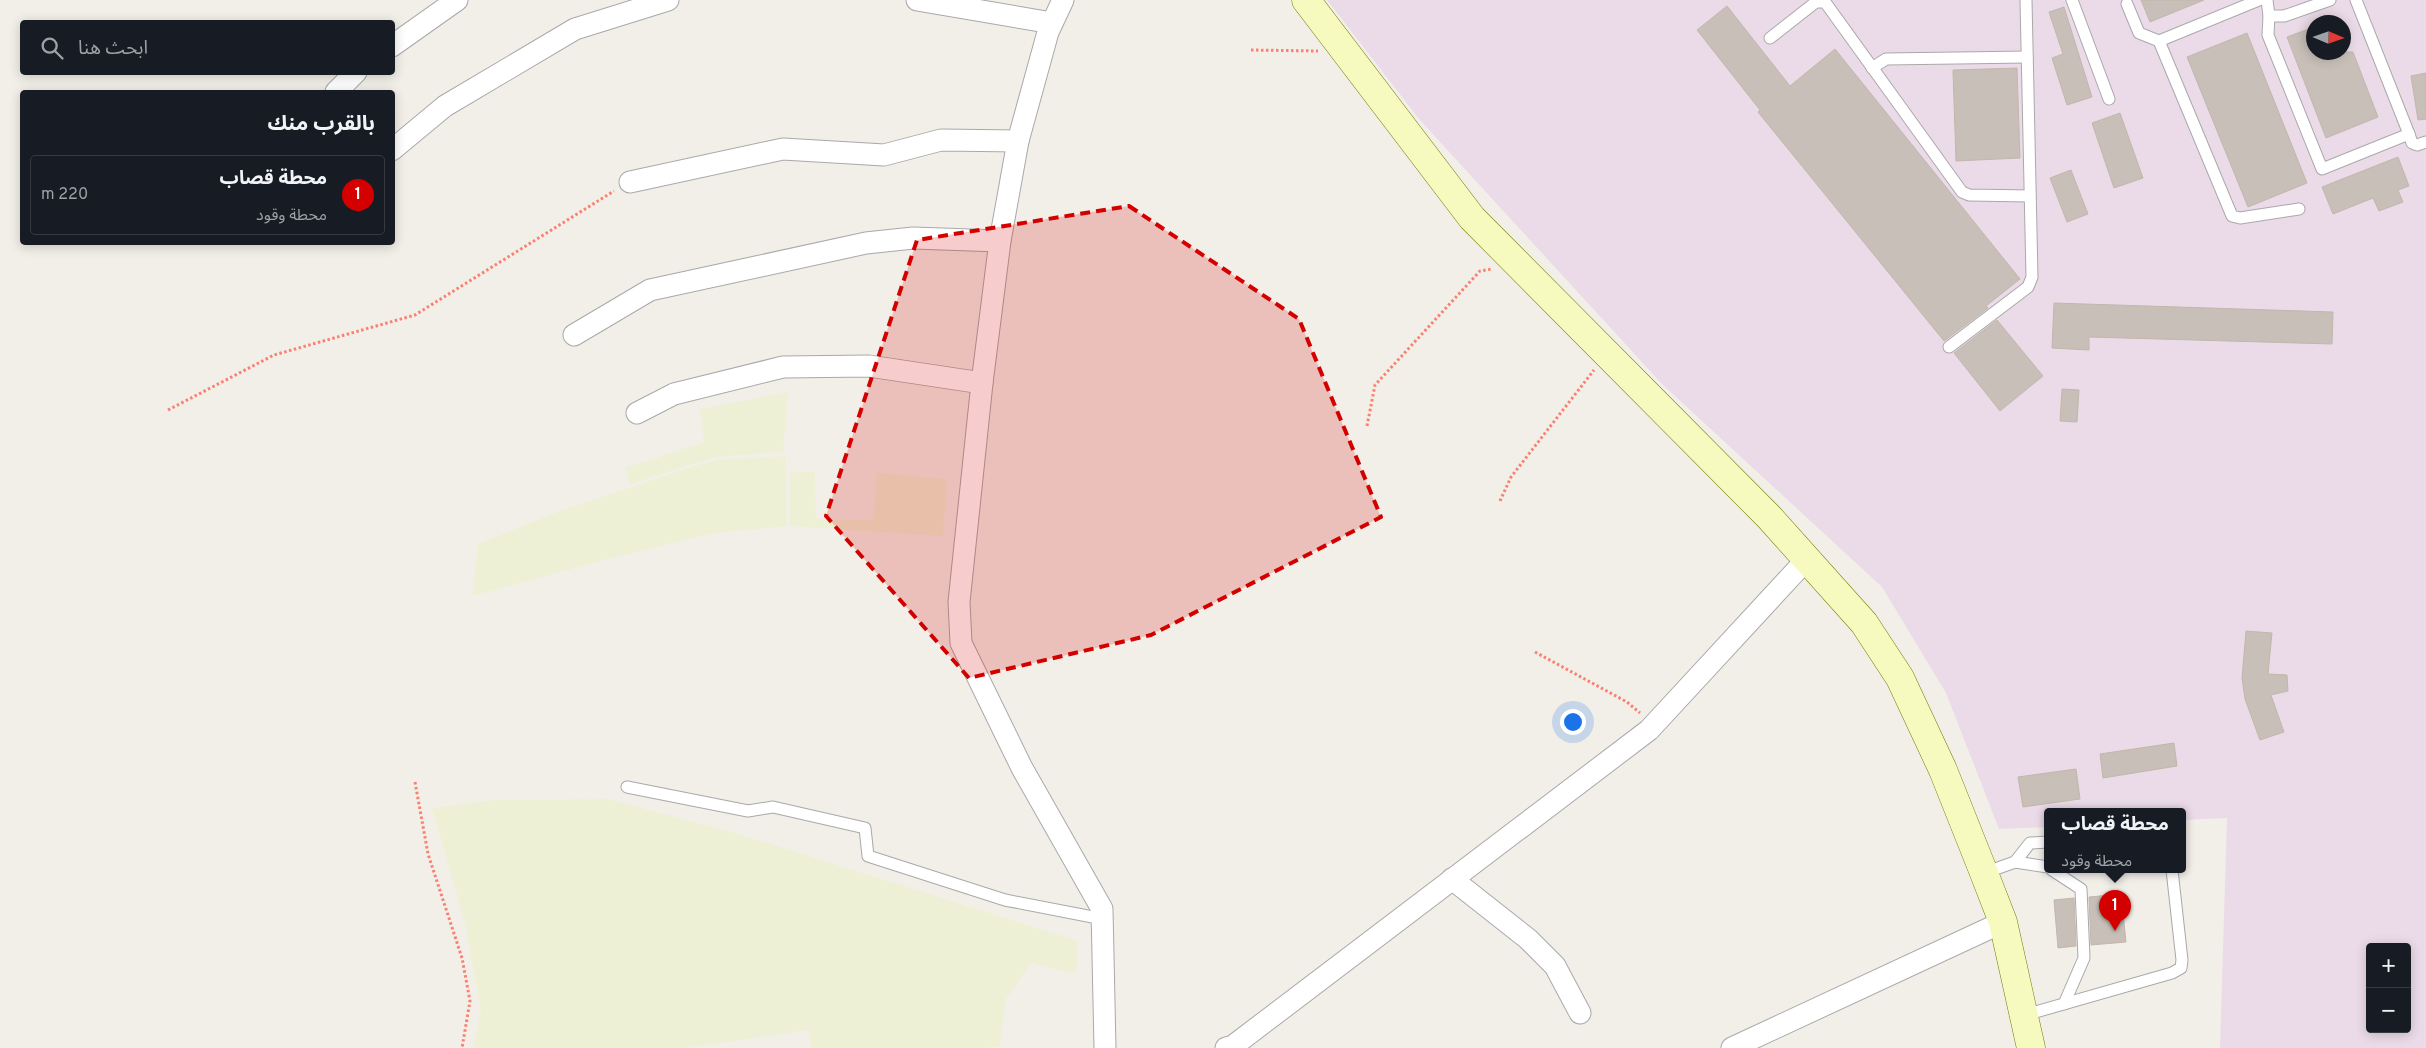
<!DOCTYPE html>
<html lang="ar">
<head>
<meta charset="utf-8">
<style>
  body { margin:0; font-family:Overpass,"Noto Sans Arabic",sans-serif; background:#242831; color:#f1f3f6; direction:rtl }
  .controls { position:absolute; right:15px; bottom:15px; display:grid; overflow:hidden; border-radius:5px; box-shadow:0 2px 12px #0003 }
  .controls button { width:45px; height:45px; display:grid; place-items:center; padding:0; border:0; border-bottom:1px solid #363941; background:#171b24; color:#f1f3f6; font:25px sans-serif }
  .compass { position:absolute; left:2306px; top:15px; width:45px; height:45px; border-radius:50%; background:#171b24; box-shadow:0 2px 12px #0003; rotate:92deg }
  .you { position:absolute; left:1572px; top:721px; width:18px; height:18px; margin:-12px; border:4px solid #fff; border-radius:50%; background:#1a73e8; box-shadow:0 0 0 8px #1a73e833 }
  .badge { display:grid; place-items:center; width:32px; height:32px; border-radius:50%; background:#d40000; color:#fff; font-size:16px; font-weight:700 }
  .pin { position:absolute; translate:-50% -41px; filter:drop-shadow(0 1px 2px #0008) }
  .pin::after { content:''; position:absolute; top:26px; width:18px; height:15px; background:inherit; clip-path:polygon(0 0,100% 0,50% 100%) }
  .popup { position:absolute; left:2044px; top:808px; width:142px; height:65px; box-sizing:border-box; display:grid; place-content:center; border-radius:5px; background:#171b24; filter:drop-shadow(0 1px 4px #0005); font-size:16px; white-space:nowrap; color:#9ea1a6 }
  .popup b { font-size:19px; color:#f1f3f6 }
  .popup::after { content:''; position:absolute; left:50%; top:100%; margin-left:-10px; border:10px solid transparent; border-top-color:#171b24 }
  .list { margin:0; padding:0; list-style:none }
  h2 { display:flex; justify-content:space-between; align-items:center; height:65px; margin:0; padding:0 20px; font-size:21px }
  h2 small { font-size:16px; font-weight:400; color:#9ea1a6 }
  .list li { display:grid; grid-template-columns:32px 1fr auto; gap:15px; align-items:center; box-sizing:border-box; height:80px; margin:0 10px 10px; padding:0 10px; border:1px solid #363941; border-radius:5px }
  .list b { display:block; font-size:19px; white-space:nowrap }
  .list p { margin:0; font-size:16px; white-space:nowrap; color:#9ea1a6 }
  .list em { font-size:16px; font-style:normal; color:#9ea1a6 }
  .icon { flex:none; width:28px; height:28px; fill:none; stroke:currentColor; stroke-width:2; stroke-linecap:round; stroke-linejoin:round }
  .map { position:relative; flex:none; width:2426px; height:1048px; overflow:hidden; direction:ltr }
  .search { position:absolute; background:#171b24; box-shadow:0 2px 12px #0003; left:20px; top:20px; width:375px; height:55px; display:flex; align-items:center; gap:12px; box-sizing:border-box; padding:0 18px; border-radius:5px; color:#9ea1a6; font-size:19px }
  .panel { position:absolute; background:#171b24; box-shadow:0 2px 12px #0003; left:20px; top:90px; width:375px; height:155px; border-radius:5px; direction:rtl }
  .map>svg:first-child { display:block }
  .industrial { fill:#ebdbe8; fill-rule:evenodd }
  .farmland { fill:#eef0d5 }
  .building { fill:#c7bfb8; stroke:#c4b6ab }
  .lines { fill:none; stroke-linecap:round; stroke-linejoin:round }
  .service-casing { stroke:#a9a9a9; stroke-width:13 }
  .minor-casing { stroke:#a9a9a9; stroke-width:23 }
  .secondary-casing { stroke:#707d05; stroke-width:29 }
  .path { stroke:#fa8072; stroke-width:3; stroke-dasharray:2.5 2.5; stroke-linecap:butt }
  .service { stroke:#fff; stroke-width:11 }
  .minor { stroke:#fff; stroke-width:21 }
  .secondary { stroke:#f7fabf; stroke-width:28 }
  .marked { fill:#d40000; fill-opacity:0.2; stroke:#d40000; stroke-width:4; stroke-dasharray:10 6; stroke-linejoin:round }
</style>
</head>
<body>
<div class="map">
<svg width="2426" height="1048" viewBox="0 0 2426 1048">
  <rect width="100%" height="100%" fill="#f2efe9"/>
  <path class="industrial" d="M1327,0h1099v1048h-206l7,-230 -44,2 -1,-8h-134l-1,15 -48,2 -53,-136 -64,-106 -220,-203 -243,-265zM2314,22h30v30h-30zM2370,947h37v82h-37z"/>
  <g class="farmland">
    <polygon points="788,392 783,452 715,457 630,484 625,468 704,442 700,409"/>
    <polygon points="785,456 787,526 714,533 612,558 472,596 478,544 560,511 688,468 717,460"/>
    <polygon points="815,471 816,519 873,520 877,473 947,479 943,536 790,526 790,473"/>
    <polygon points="608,799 742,835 1078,941 1076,974 1031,963 1006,999 1000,1046 987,1048 812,1048 808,1030 686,1048 473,1048 481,1010 465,924 432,808 492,800"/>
  </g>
  <g class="building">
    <polygon points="2141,0 2204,0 2150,22"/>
    <polygon points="1727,6 1790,86 1835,49 2020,279 1986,306 1988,308 1944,341 1758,112 1760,110 1697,30"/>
    <polygon points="2064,7 2092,97 2067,105 2052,58 2063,54 2049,12"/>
    <polygon points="2314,27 2314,52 2353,52 2378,117 2326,138 2287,37"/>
    <polygon points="2247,33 2307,183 2248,207 2187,57"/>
    <polygon points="2017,68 2020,158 1956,161 1953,70"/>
    <polygon points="2426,73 2426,119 2418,120 2411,76"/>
    <polygon points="2120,113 2143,178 2114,188 2092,123"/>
    <polygon points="2398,157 2409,186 2398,190 2403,202 2379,211 2373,198 2333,214 2322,187"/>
    <polygon points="2071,170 2088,214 2067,222 2050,178"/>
    <polygon points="2054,303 2333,312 2332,344 2089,337 2089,350 2052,348"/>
    <polygon points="1997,320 2043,376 2000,411 1954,353"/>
    <polygon points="2062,389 2079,390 2077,422 2060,421"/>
    <polygon points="2246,631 2272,633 2268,674 2287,675 2288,691 2271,695 2284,732 2260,740 2245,699 2242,678"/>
    <polygon points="2174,743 2177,766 2103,778 2100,754"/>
    <polygon points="2076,769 2080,799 2023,807 2018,777"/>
    <polygon points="2121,894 2126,942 2091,945 2089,897"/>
    <polygon points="2074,898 2076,946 2058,948 2054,900"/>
  </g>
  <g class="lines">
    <defs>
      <g id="service">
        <polyline points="2072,0 2109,99"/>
        <polyline points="2259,0 2159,41 2232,216 2240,218 2299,209"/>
        <polyline points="2267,0 2269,16 2268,35 2322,169 2409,134 2356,0"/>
        <polyline points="2127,4 2139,33 2159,41"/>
        <polyline points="2269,16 2284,16 2330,0"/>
        <polyline points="1770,38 1816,2 1825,2 1962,192 1969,195 2030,196"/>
        <polyline points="1872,68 1886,59 2027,57"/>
        <polyline points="2409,134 2412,143 2417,145 2426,142"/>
        <polyline points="1949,347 2028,287 2032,277 2026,0"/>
        <polyline points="627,787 748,811 773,807 865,828 868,856 1005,900 1103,919"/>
        <polyline points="2015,862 2048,867"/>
        <polyline points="2052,870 2081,889 2084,958 2064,1004"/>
        <polyline points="1984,873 2015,862 2030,843 2048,842"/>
        <polyline points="2025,1015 2172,973 2181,968 2182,960 2172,870"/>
      </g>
      <g id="minor">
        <polyline points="917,0 1052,23"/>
        <polyline points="1063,0 1048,32 1018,141 1000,241 982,383 959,602 961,643 1022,768 1102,909 1105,1048"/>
        <polyline points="392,46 457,0"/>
        <polyline points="336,92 356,72"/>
        <polyline points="392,150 445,106 575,29 668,0"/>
        <polyline points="630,182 783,149 884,155 941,140 1018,141"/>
        <polyline points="574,335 650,290 866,243 913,238 1000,241"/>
        <polyline points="637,413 674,394 783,367 869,366 982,383"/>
        <polyline points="1452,879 1528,939 1555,966 1580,1013"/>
        <polyline points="1226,1048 1233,1046 1649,730 1807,559"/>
        <polyline points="1732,1048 2003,922"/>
      </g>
      <polyline id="secondary" points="1306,0 1472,218 1769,517 1864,623 1900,678 1943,770 1984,873 2003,922 2031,1048"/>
    </defs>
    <use href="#service" class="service-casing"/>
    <use href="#minor" class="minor-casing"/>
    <use href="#secondary" class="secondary-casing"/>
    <g class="path">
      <polyline points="1251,50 1318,51"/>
      <polyline points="168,410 274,355 415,315 614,191"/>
      <polyline points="1367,426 1375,385 1480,271 1492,269"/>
      <polyline points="1500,501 1511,477 1594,370"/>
      <polyline points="1535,652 1627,702 1640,713"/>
      <polyline points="415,782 428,854 462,958 470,1001 462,1048"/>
    </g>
    <use href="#service" class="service"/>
    <use href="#minor" class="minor"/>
    <use href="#secondary" class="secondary"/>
  </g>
  <path class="marked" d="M1129,206l170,113 82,198 -230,118 -182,43 -143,-162 91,-276z"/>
</svg>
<div class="controls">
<button>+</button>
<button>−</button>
</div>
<svg class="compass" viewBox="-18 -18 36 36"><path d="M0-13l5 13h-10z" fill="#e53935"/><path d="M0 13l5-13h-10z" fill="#9ea1a6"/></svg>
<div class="you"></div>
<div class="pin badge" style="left:2115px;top:931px">1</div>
<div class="popup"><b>محطة قصاب</b>محطة وقود</div>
<div class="search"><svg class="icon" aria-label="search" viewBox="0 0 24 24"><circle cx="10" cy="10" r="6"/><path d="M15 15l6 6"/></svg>ابحث هنا</div>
<section class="panel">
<h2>بالقرب منك<small></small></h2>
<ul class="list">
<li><span class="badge">1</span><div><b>محطة قصاب</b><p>محطة وقود</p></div><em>220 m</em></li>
</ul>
</section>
</div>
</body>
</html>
